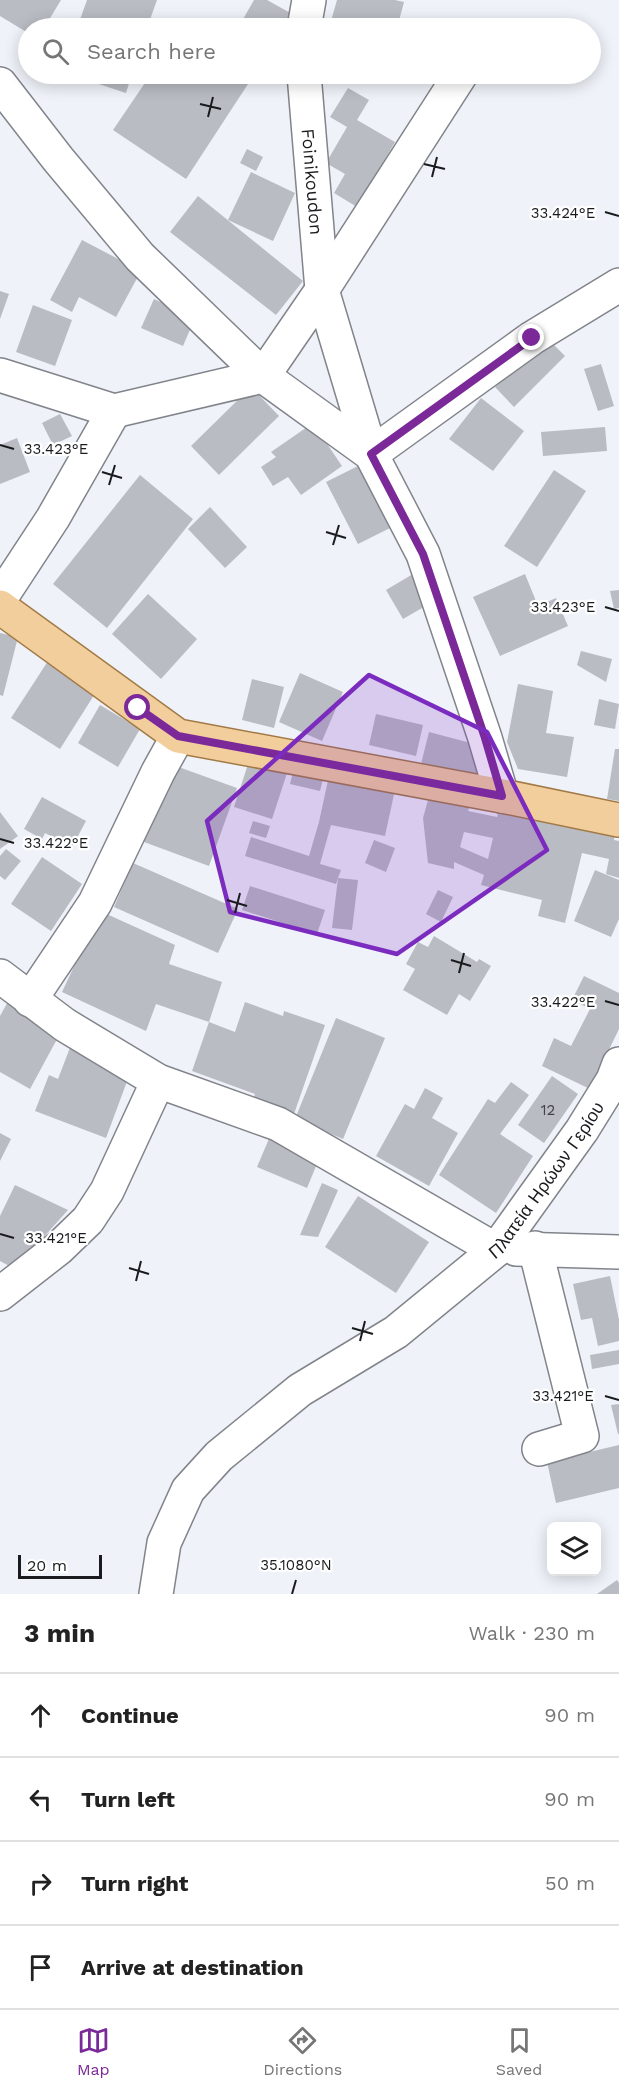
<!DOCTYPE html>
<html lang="en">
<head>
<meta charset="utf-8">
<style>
  body { margin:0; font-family:"Work Sans",sans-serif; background:#f2f2f2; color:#222 }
  .controls { position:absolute; right:18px; bottom:18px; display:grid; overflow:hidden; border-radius:9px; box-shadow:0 3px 15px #0003 }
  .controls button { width:54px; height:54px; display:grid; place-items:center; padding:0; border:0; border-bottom:2px solid #e0e0e0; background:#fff; color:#222; font:30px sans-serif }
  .scale { position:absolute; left:18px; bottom:15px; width:84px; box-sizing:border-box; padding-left:6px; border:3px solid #1a1b1e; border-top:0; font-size:16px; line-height:21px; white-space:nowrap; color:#1a1b1e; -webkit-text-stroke:4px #fff; paint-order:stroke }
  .stop { position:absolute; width:18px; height:18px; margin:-14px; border:4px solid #7b2898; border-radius:50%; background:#fff }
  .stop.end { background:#7b2898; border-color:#fff; box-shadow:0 2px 6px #0008 }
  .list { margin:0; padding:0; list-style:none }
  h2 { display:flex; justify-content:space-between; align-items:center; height:78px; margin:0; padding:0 24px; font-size:26px }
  h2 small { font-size:20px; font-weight:400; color:#767676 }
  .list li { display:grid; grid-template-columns:39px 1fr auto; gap:18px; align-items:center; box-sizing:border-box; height:84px; padding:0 24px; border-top:2px solid #e0e0e0 }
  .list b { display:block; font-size:22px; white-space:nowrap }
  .list em { font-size:20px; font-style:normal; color:#767676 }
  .icon { flex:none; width:33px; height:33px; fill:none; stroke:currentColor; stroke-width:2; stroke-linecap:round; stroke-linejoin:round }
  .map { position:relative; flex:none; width:619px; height:1594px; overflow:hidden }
  .search { position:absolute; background:#fff; box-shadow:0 3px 15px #0003; left:18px; right:18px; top:18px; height:66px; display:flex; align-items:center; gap:15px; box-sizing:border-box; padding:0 21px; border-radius:33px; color:#767676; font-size:22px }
  .sheet { height:414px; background:#fff }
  nav { display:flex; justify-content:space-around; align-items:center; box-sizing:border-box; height:84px; border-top:2px solid #e0e0e0; background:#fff; font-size:16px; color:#767676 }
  nav a { display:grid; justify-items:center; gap:3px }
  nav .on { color:#7b2898 }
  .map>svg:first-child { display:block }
  .building { fill:#b9bcc2; fill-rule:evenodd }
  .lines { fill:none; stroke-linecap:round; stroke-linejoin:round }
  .minor-casing { stroke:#81848a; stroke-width:36 }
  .major-casing { stroke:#a27a46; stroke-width:36 }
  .minor { stroke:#fff; stroke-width:33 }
  .major { stroke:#f3ce9d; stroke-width:33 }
  .route { stroke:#7b2898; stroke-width:8 }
  .marked { fill:#7b2cbf; fill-opacity:0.2; stroke:#7b2cbf; stroke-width:4.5; stroke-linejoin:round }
  .ticks { fill:none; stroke:#1a1b1e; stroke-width:2 }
  .labels { text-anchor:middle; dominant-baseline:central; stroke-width:4.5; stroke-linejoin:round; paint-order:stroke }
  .number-label { font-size:15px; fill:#424347 }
  .street-label { font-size:18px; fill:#1a1b1e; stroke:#fff }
  .ticks-label { font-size:15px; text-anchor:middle; fill:#1a1b1e; stroke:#fff; stroke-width:4.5; stroke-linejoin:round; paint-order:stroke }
</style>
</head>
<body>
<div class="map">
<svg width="619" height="1594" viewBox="0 0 619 1594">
  <rect width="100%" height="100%" fill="#eff3f9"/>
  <g class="building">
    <polygon points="0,0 61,0 44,28 28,28 28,33 0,16"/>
    <polygon points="87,0 157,0 147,28 77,28"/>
    <polygon points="254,0 267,0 294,15 286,28 238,28"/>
    <polygon points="337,0 395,0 404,2 397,28 329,28"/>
    <polygon points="68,74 132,74 126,93"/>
    <polygon points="151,74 232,74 248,84 186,179 113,130"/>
    <polygon points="348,88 369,100 357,120 395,142 357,207 334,193 345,174 326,163 347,127 330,117"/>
    <polygon points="247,149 263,157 256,171 240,163"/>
    <polygon points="251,172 295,193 273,241 228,220"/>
    <polygon points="198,196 303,281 276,315 170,232"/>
    <polygon points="82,240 141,271 116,317 79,297 72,312 50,300"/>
    <polygon points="0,291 9,294 0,319"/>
    <polygon points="154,299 195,318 183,346 141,328"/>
    <polygon points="33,305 72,320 55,366 16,352"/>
    <polygon points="545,336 565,356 514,407 495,387"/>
    <polygon points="601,364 614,406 598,411 584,369"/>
    <polygon points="251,387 279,416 219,475 191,446"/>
    <polygon points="481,398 524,431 493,471 449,439"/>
    <polygon points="60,414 72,436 53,445 42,423"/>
    <polygon points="313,423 342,466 301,495 288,477 273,486 261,467 276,457 271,452"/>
    <polygon points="605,427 607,451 543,456 541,432"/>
    <polygon points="17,438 30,472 0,484 0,445"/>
    <polygon points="358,466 390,528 358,544 326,482"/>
    <polygon points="554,470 586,491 537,567 504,546"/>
    <polygon points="140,475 193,519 107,628 53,584"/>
    <polygon points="210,507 247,547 225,568 188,529"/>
    <polygon points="413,574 429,604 403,619 386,590"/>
    <polygon points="525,574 538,606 556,598 568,626 500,656 473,597"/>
    <polygon points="619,590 619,608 614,609 610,591"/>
    <polygon points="148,594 197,639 161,679 112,634"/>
    <polygon points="0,633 18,637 3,696 0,695"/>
    <polygon points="581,651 612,659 606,682 577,665"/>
    <polygon points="48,661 96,692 60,749 11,718"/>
    <polygon points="300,673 343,692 322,741 279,722"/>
    <polygon points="252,679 284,687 274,728 242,720"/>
    <polygon points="518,684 553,691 546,733 574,737 567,777 518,769 507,742"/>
    <polygon points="599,699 619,704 615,729 594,725"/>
    <polygon points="100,705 140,729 118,767 78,743"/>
    <polygon points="376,714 423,725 416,756 369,745"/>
    <polygon points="429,732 482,746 474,782 420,768"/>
    <polygon points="615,749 619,749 619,801 607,799"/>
    <polygon points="252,752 290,764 272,819 234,807"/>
    <polygon points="295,764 325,771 320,791 290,784"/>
    <polygon points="173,765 237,788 209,866 144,842"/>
    <polygon points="330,771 396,785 385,836 331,825 320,864 341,870 338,878 358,880 352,930 332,928 338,878 336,884 245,856 251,837 309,856 319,822"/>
    <path d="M430,793l41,11 -3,7 29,6 4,-15 115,22 -2,16 5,1v37l-13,-4 3,-15 -27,-6 -17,70 -27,-7 4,-16 -61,-15 3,-10 -30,-13v7l-26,-6 -5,-45zM464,832l29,6 -5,21 -28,-12z"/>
    <polygon points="42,797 86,821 72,847 45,833 42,839 24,829"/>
    <polygon points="0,812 18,836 0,849"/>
    <polygon points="253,821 270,826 266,838 249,833"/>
    <polygon points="374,840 395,848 386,872 365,863"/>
    <polygon points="6,849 21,861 5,880 0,876 0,856"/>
    <polygon points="42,857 82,884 51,931 11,904"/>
    <polygon points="133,863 238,909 218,953 114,907"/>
    <polygon points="595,870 619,880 619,919 611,937 574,921"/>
    <polygon points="250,886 325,910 317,934 242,910"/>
    <polygon points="438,890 453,897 441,922 426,914"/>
    <polygon points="100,911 175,945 169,964 222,982 209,1022 156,1004 146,1031 62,992"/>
    <polygon points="434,936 477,962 479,959 491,966 470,1001 459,994 447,1015 403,990 415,969 406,964 418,942 428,947"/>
    <polygon points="584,976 619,993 619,1029 590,1089 542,1066 554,1038 571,1046 590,1009 572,1000"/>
    <polygon points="10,998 63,1028 30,1089 0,1072 0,1016"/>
    <polygon points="245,1002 283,1016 284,1011 325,1025 294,1114 253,1100 255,1094 192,1071 209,1022 235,1032"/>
    <polygon points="336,1018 385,1038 343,1139 295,1119"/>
    <polygon points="71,1045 129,1076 106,1138 35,1111 49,1075 58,1079"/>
    <polygon points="552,1076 578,1094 544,1143 518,1125"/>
    <polygon points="511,1082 529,1095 500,1134 533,1156 496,1213 439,1175 488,1099 495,1103"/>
    <polygon points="425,1088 443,1098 432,1118 458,1133 429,1186 376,1156 405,1104 414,1109"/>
    <polygon points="0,1133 11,1139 0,1161"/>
    <polygon points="271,1134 321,1154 307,1188 257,1167"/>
    <polygon points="322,1183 338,1190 318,1237 300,1235"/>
    <polygon points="15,1185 68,1210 15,1269 0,1261 0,1216"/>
    <polygon points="358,1196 429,1242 396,1293 325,1247"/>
    <polygon points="610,1276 619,1320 619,1341 598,1346 592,1318 581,1320 573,1284"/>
    <polygon points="619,1350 619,1364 592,1369 590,1355"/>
    <polygon points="619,1404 619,1434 618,1434 611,1405"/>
    <polygon points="619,1445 619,1488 556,1503 547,1462"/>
    <polygon points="617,1580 619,1583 619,1594 597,1594"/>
  </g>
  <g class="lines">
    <defs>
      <g id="minor">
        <polyline points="304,28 309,0"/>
        <path id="s1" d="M304,74l18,216 49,164 161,-116 87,-53"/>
        <polyline points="0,84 58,159 140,257 263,376 371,454 423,554 485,738 502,796"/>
        <polyline points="0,375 114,411 263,376 322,290 461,74"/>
        <polyline points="0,599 53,518 114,411"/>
        <polyline points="0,976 65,1025 158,1081 278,1124 496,1250"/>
        <polyline points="30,1000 95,903 158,772 178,736"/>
        <polyline points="535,1248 582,1436 539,1449"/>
        <polyline points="516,1249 619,1252"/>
        <polyline points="0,1294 59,1248 88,1220 107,1191 158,1081"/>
        <path id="s2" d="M156,1594l8,-51 24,-53 31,-34 81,-66 96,-58 100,-82 86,-120 31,-50 6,-16"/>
      </g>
      <polyline id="major" points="0,607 178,736 502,796 619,820"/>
    </defs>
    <use href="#minor" class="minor-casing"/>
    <use href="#major" class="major-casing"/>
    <use href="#minor" class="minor"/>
    <use href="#major" class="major"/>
  </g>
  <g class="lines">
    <polyline class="route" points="138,708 178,736 502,796 485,738 423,554 371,454 532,338"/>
  </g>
  <path class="marked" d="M369,675l118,57 60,118 -150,104 -167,-42 -23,-91z"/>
  <path class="ticks" d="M200,104l21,5M208,117l5,-20M424,164l21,5M432,177l5,-20M605,212l14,4M0,445l14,4M102,472l20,6M109,485l6,-20M326,532l20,6M333,545l6,-20M605,607l14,4M0,839l14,4M227,900l20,6M235,913l5,-20M451,960l20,6M459,973l5,-20M605,1001l14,4M0,1234l14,4M129,1268l20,6M136,1281l5,-20M352,1328l21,6M360,1341l5,-20M605,1396l14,4M292,1594l4,-14"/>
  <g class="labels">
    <g class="number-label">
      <text x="548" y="1110">12</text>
    </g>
    <g class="street-label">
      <text stroke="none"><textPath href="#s1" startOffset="108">Foinikoudon</textPath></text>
      <text stroke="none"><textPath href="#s2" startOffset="588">Πλατεία Ηρώων Γερίου</textPath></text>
    </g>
  </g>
  <g class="ticks-label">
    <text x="563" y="218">33.424°E</text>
    <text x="56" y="454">33.423°E</text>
    <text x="563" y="612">33.423°E</text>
    <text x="56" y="848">33.422°E</text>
    <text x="563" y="1007">33.422°E</text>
    <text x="56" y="1243">33.421°E</text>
    <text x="563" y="1401">33.421°E</text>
    <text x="296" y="1570">35.1080°N</text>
  </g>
</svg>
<div class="controls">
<button><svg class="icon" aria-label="layers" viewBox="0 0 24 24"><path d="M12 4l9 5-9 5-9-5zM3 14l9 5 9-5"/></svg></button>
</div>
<div class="scale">20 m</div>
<div class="stop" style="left:138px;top:708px"></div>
<div class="stop end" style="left:532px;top:338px"></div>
<div class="search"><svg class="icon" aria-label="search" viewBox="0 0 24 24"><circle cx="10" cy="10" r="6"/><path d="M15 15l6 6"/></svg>Search here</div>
</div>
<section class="sheet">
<h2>3 min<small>Walk · 230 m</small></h2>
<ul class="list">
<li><svg class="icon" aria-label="ahead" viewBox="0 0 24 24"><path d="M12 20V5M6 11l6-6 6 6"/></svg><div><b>Continue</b></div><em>90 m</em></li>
<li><svg class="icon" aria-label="left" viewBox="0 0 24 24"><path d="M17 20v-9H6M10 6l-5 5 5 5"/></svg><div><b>Turn left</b></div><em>90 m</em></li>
<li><svg class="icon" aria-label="right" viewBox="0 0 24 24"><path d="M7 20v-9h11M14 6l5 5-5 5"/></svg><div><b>Turn right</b></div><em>50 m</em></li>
<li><svg class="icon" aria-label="arrive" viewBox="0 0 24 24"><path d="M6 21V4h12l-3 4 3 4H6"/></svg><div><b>Arrive at destination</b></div></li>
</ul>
</section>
<nav>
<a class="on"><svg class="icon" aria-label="map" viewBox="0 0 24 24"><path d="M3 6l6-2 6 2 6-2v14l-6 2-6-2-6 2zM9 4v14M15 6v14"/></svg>Map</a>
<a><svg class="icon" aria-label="directions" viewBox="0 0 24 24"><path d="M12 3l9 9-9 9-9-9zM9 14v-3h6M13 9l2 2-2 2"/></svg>Directions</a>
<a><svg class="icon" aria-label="saved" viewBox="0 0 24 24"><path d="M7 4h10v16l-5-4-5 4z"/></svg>Saved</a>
</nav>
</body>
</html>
